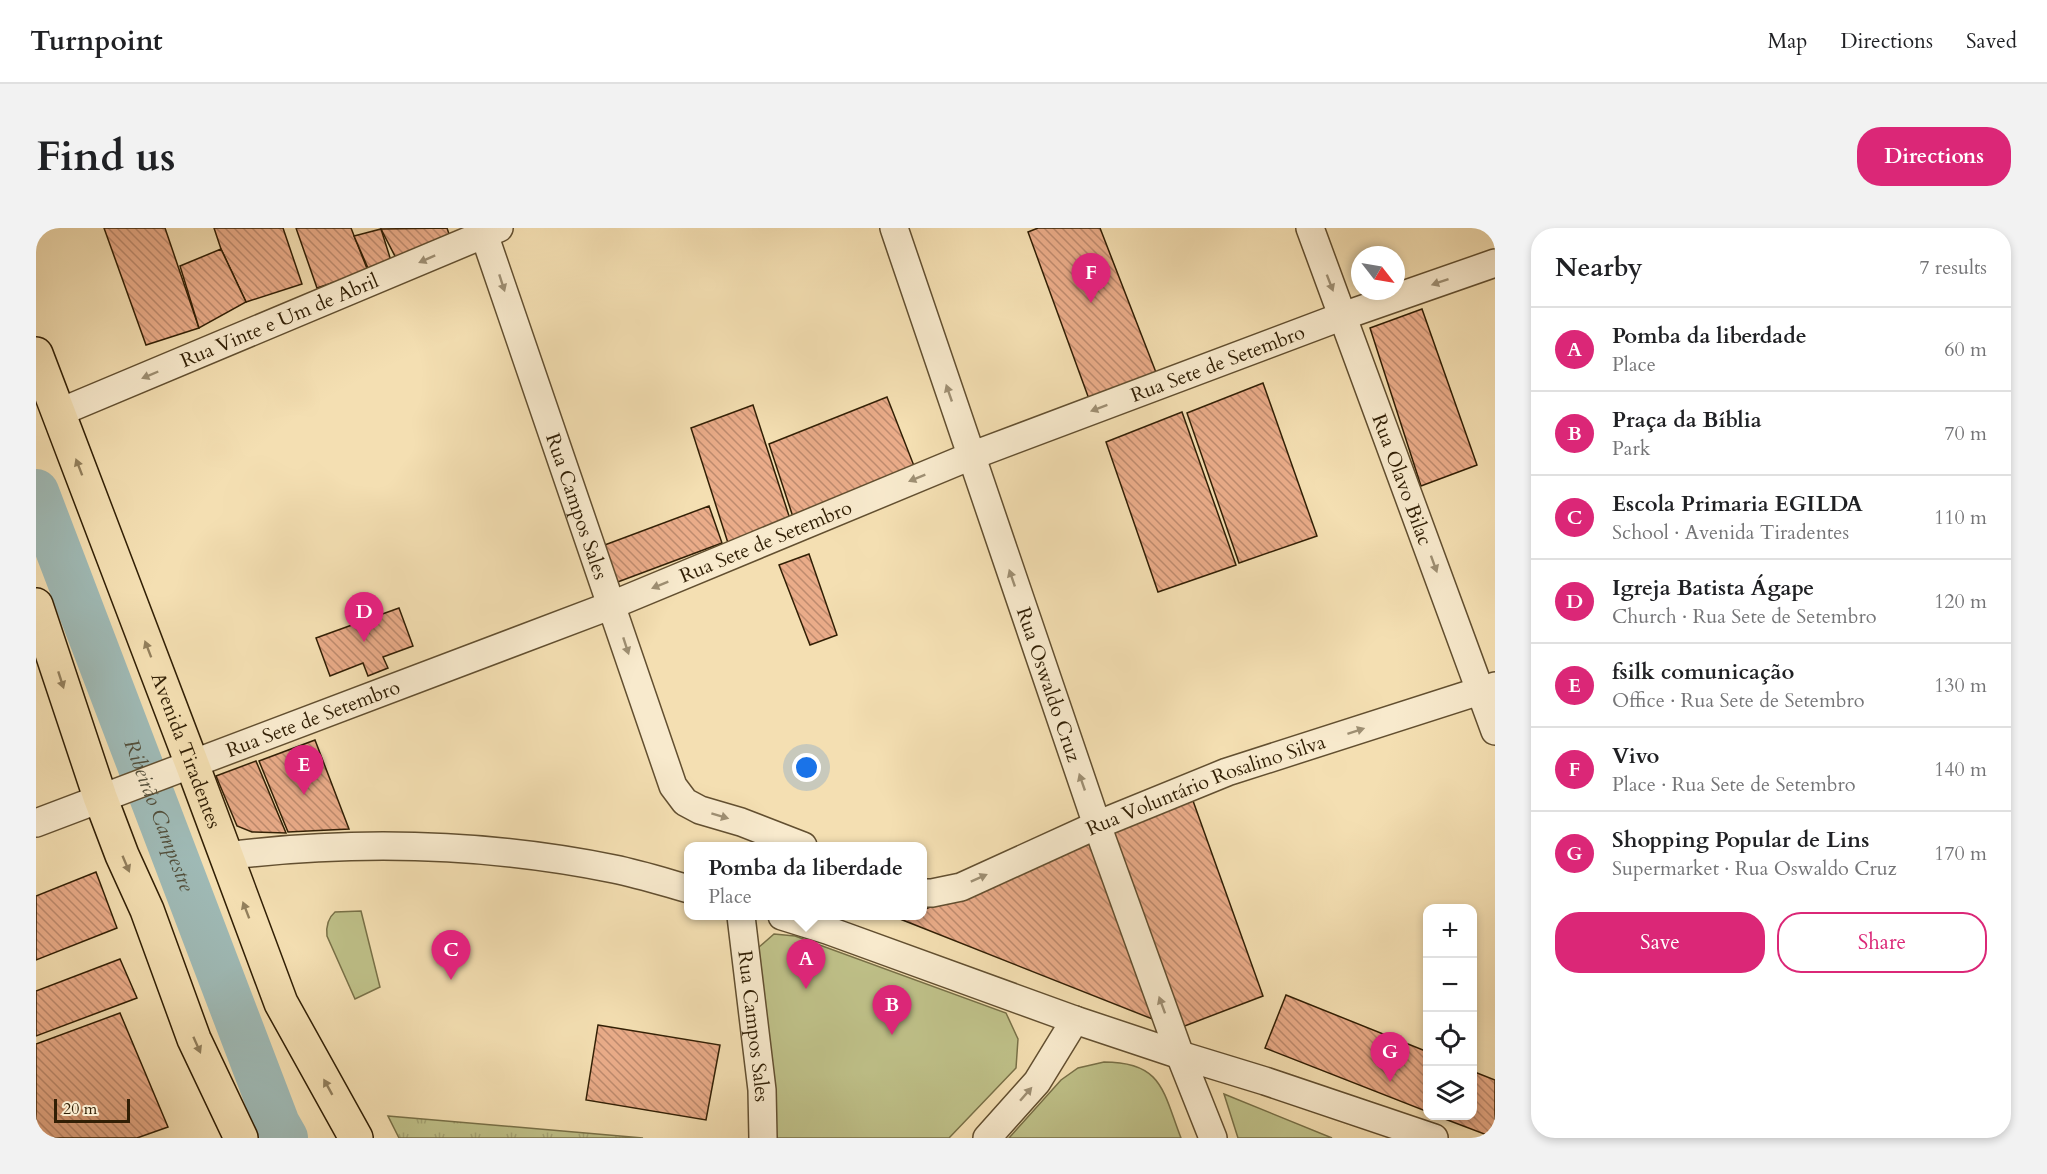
<!DOCTYPE html>
<html lang="en">
<head>
<meta charset="utf-8">
<style>
  body { margin:0; font-family:Cardo,serif; background:#f2f2f2; color:#202124 }
  .controls { position:absolute; right:18px; bottom:18px; display:grid; overflow:hidden; border-radius:12px; box-shadow:0 3px 9px #0003 }
  .controls button { width:54px; height:54px; display:grid; place-items:center; padding:0; border:0; border-bottom:2px solid #e0e0e0; background:#fff; color:#202124; font:30px sans-serif }
  .compass { position:absolute; left:1315px; top:18px; width:54px; height:54px; border-radius:50%; background:#fff; box-shadow:0 3px 9px #0003; rotate:121deg }
  .scale { position:absolute; left:18px; bottom:15px; width:76px; box-sizing:border-box; padding-left:6px; border:3px solid #311f05; border-top:0; font-size:16px; line-height:21px; white-space:nowrap; color:#311f05; -webkit-text-stroke:4px #f8eacd; paint-order:stroke }
  .you { position:absolute; left:771px; top:540px; width:21px; height:21px; margin:-15px; border:4px solid #fff; border-radius:50%; background:#1a73e8; box-shadow:0 0 0 9px #1a73e833 }
  .badge { display:grid; place-items:center; width:39px; height:39px; border-radius:50%; background:#db2777; color:#fff; font-size:20px; font-weight:700 }
  .pin { position:absolute; translate:-50% -50px; filter:drop-shadow(0 2px 3px #0008) }
  .pin::after { content:''; position:absolute; top:32px; width:21px; height:18px; background:inherit; clip-path:polygon(0 0,100% 0,50% 100%) }
  .popup { position:absolute; left:648px; top:614px; width:243px; height:78px; box-sizing:border-box; display:grid; place-content:center; border-radius:12px; background:#fff; filter:drop-shadow(0 2px 4px #0005); font-size:20px; white-space:nowrap; color:#757577 }
  .popup b { font-size:22px; color:#202124 }
  .popup::after { content:''; position:absolute; left:50%; top:100%; margin-left:-12px; border:12px solid transparent; border-top-color:#fff }
  .list { margin:0; padding:0; list-style:none }
  h2 { display:flex; justify-content:space-between; align-items:center; height:78px; margin:0; padding:0 24px; font-size:26px }
  h2 small { font-size:20px; font-weight:400; color:#757577 }
  .list li { display:grid; grid-template-columns:39px 1fr auto; gap:18px; align-items:center; box-sizing:border-box; height:84px; padding:0 24px; border-top:2px solid #e0e0e0 }
  .list b { display:block; font-size:22px; white-space:nowrap }
  .list p { margin:0; font-size:20px; white-space:nowrap; color:#757577 }
  .list em { font-size:20px; font-style:normal; color:#757577 }
  .actions { display:flex; gap:12px; padding:18px 24px }
  .actions a { flex:1; padding:14px 0; border:2px solid #db2777; border-radius:24px; text-align:center; font-size:21px; color:#db2777 }
  .actions .main { background:#db2777; color:#fff }
  .icon { flex:none; width:33px; height:33px; fill:none; stroke:currentColor; stroke-width:2; stroke-linecap:round; stroke-linejoin:round }
  .map { position:relative; flex:none; width:1459px; height:910px; overflow:hidden; border-radius:24px }
  header { display:flex; align-items:center; gap:36px; box-sizing:border-box; height:84px; padding:0 30px; background:#fff; border-bottom:2px solid #e0e0e0 }
  header strong { font-size:28px }
  nav { display:flex; gap:33px; margin-inline-start:auto; font-size:21px }
  .intro { display:flex; align-items:center; justify-content:space-between; box-sizing:border-box; height:144px; padding:0 36px }
  h1 { margin:0; font-size:42px }
  .button { padding:15px 27px; border-radius:24px; background:#db2777; color:#fff; font-size:21px; font-weight:700 }
  main { display:flex; gap:36px; padding:0 36px }
  aside { flex:1; background:#fff; border-radius:24px; box-shadow:0 3px 9px #0003 }
  .map>svg:first-child { display:block }
  .grass { fill:url(#grass-tufts); stroke:#787047; stroke-width:1.5 }
  .green { fill:#bfc189; stroke:#787047; stroke-width:1.5 }
  .lines { fill:none; stroke-linecap:round; stroke-linejoin:round }
  .river { stroke:#9fbab6; stroke-width:46 }
  .building { fill:url(#building-back-hatch); stroke:#311f05; stroke-width:1.5 }
  .minor-casing { stroke:#624f30; stroke-width:30 }
  .major-casing { stroke:#311f05; stroke-width:36 }
  .minor { stroke:#f8eacd; stroke-width:27 }
  .major { stroke:#f4dfb2; stroke-width:33 }
  .oneway { fill:#9e8f73 }
  .oneway2 { fill:#927f5c }
  .labels { text-anchor:middle; dominant-baseline:central; stroke-width:4.5; stroke-linejoin:round; paint-order:stroke }
  .street-label { font-size:20px; fill:#311f05; stroke:#f8eacd }
  .water-label { font-size:21px; font-style:italic; fill:#524e3a; stroke:#f8eacd }
</style>
</head>
<body>
<header>
<strong>Turnpoint</strong>
<nav><a>Map</a><a>Directions</a><a>Saved</a></nav>
</header>
<div class="intro"><h1>Find us</h1><a class="button">Directions</a></div>
<main>
<div class="map">
<svg width="1459" height="910" viewBox="0 0 1459 910">
  <defs>
    <pattern id="grass-tufts" width="24" height="20" patternUnits="userSpaceOnUse" patternTransform="scale(1.5)"><rect width="24" height="20" fill="#bfc189"/><path d="M3 7l-1-3M5 7V3M7 7l1-3M15 17l-1-3M17 17v-4M19 17l1-3" fill="none" stroke="#a5a575"/></pattern>
    <pattern id="building-back-hatch" width="6" height="6" patternUnits="userSpaceOnUse" patternTransform="scale(1.5)"><rect width="6" height="6" fill="#eaac89"/><path d="M-1 5l2 2M0 0l6 6M5-1l2 2" fill="none" stroke="#be8b6e"/></pattern>
  </defs>
  <rect width="100%" height="100%" fill="#f4dfb2"/>
  <filter id="stains"><feTurbulence type="fractalNoise" baseFrequency=".00333" numOctaves="4"/><feColorMatrix values="0 0 0 0 .2 0 0 0 0 .09 0 0 0 0 .02 0 0 0 .5 -.17"/></filter>
  <radialGradient id="worn" r=".72"><stop offset=".6" stop-color="#630" stop-opacity="0"/><stop offset="1" stop-color="#630" stop-opacity=".3"/></radialGradient>
  <polygon class="grass" points="352,888 607,910 363,910"/>
  <g class="green">
    <path d="M325,683l19,76 -25,12 -28,-63c-1,-9 1,-18 8,-24z"/>
    <polygon points="738,706 759,708 970,785 982,811 980,840 913,910 735,910 737,860 736,830 723,758 723,719"/>
    <path d="M1068,834c59,0 59,30 77,76h-172l52,-58 17,-12z"/>
    <polygon points="1188,866 1296,910 1202,910"/>
  </g>
  <g class="lines">
    <path class="river" id="s1" d="M0,264l241,632 8,14"/>
  </g>
  <g class="building">
    <polygon points="68,0 129,0 163,100 110,117"/>
    <polygon points="178,0 247,0 266,56 210,74 185,21"/>
    <polygon points="260,0 315,0 332,43 281,60"/>
    <polygon points="411,0 416,15 363,36 345,1"/>
    <polygon points="1002,0 1064,0 1121,147 1053,171 992,4"/>
    <polygon points="345,1 356,36 335,47 318,8"/>
    <polygon points="185,21 210,74 163,100 144,38"/>
    <polygon points="1386,81 1441,237 1385,258 1334,100"/>
    <polygon points="1227,155 1281,308 1203,335 1151,185"/>
    <polygon points="851,169 880,243 757,289 733,216"/>
    <polygon points="717,177 754,291 692,315 655,200"/>
    <polygon points="1146,184 1200,337 1122,364 1070,214"/>
    <polygon points="673,278 686,315 571,358 558,321"/>
    <polygon points="773,326 801,407 774,417 743,337"/>
    <polygon points="363,380 377,418 347,429 352,440 332,448 327,435 294,448 280,410"/>
    <polygon points="279,512 313,601 252,604 223,533"/>
    <polygon points="220,533 250,605 216,604 201,598 180,548"/>
    <polygon points="1156,570 1227,768 1146,799 1076,604"/>
    <polygon points="1057,611 1124,794 864,691 873,688 887,688 887,682"/>
    <polygon points="60,644 81,700 0,732 0,668"/>
    <polygon points="84,731 101,770 0,808 0,763"/>
    <polygon points="1250,767 1392,824 1392,884 1229,820"/>
    <polygon points="84,785 132,899 101,910 0,910 0,816"/>
    <polygon points="562,797 684,817 670,892 550,872"/>
    <polygon points="1436,843 1459,852 1459,910 1401,888 1436,888"/>
  </g>
  <g class="lines">
    <defs>
      <g id="minor">
        <path id="s2" d="M446,0l191,558 12,16 15,8 41,12 62,24"/>
        <path id="s3" d="M858,0l203,597 83,230 33,83"/>
        <path id="s4" d="M1274,0l185,503"/>
        <path id="s5" d="M22,185l441,-185"/>
        <path id="s6" d="M0,595l576,-218 359,-149 372,-140 152,-53"/>
        <path d="M189,628c130,-16 261,-13 389,13 25,5 50,13 75,20"/>
        <path id="s7" d="M887,665h9l29,-6 136,-62 130,-53 268,-86"/>
        <path id="s8" d="M705,688l21,174 1,48"/>
        <polyline points="746,688 791,702 1039,792 1144,827 1229,853 1398,910"/>
        <polyline points="951,910 1001,854 1039,792"/>
      </g>
      <g id="major">
        <path id="s9" d="M0,126l156,410 89,239 75,135"/>
        <polyline points="0,377 64,569 86,627 111,682 158,811 205,910"/>
      </g>
    </defs>
    <use href="#minor" class="minor-casing"/>
    <use href="#major" class="major-casing"/>
    <use href="#minor" class="minor"/>
    <use href="#major" class="major"/>
  </g>
  <defs><path id="oneway-solid" d="M-6-.8H1V-3.2L6.5 0L1 3.2V.8H-6Z" transform="scale(1.5)"/></defs>
  <g class="oneway">
    <use href="#oneway-solid" transform="translate(391 31) rotate(156)"/>
    <use href="#oneway-solid" transform="translate(1404 54) rotate(161)"/>
    <use href="#oneway-solid" transform="translate(466 55) rotate(72)"/>
    <use href="#oneway-solid" transform="translate(1294 55) rotate(69)"/>
    <use href="#oneway-solid" transform="translate(114 147) rotate(157)"/>
    <use href="#oneway-solid" transform="translate(913 165) rotate(-109)"/>
    <use href="#oneway-solid" transform="translate(1063 180) rotate(159)"/>
    <use href="#oneway-solid" transform="translate(881 250) rotate(158)"/>
    <use href="#oneway-solid" transform="translate(1398 336) rotate(70)"/>
    <use href="#oneway-solid" transform="translate(976 350) rotate(-109)"/>
    <use href="#oneway-solid" transform="translate(624 357) rotate(158)"/>
    <use href="#oneway-solid" transform="translate(590 418) rotate(72)"/>
    <use href="#oneway-solid" transform="translate(1320 503) rotate(-18)"/>
    <use href="#oneway-solid" transform="translate(1046 554) rotate(-109)"/>
    <use href="#oneway-solid" transform="translate(684 588) rotate(17)"/>
    <use href="#oneway-solid" transform="translate(943 650) rotate(-24)"/>
    <use href="#oneway-solid" transform="translate(1126 777) rotate(-110)"/>
    <use href="#oneway-solid" transform="translate(990 866) rotate(-49)"/>
  </g>
  <g class="oneway2">
    <use href="#oneway-solid" transform="translate(43 239) rotate(-111)"/>
    <use href="#oneway-solid" transform="translate(112 421) rotate(-111)"/>
    <use href="#oneway-solid" transform="translate(25 452) rotate(72)"/>
    <use href="#oneway-solid" transform="translate(90 636) rotate(67)"/>
    <use href="#oneway-solid" transform="translate(210 682) rotate(-111)"/>
    <use href="#oneway-solid" transform="translate(161 817) rotate(66)"/>
    <use href="#oneway-solid" transform="translate(292 859) rotate(-119)"/>
  </g>
  <g class="labels">
    <g class="street-label">
      <text stroke="none"><textPath href="#s5" startOffset="240">Rua Vinte e Um de Abril</textPath></text>
      <text stroke="none"><textPath href="#s6" startOffset="1268">Rua Sete de Setembro</textPath></text>
      <text stroke="none"><textPath href="#s4" startOffset="268">Rua Olavo Bilac</textPath></text>
      <text stroke="none"><textPath href="#s2" startOffset="294">Rua Campos Sales</textPath></text>
      <text stroke="none"><textPath href="#s6" startOffset="782">Rua Sete de Setembro</textPath></text>
      <text stroke="none"><textPath href="#s3" startOffset="482">Rua Oswaldo Cruz</textPath></text>
      <text stroke="none"><textPath href="#s6" startOffset="296">Rua Sete de Setembro</textPath></text>
      <text stroke="none"><textPath href="#s9" startOffset="424">Avenida Tiradentes</textPath></text>
      <text stroke="none"><textPath href="#s7" startOffset="304">Rua Voluntário Rosalino Silva</textPath></text>
      <text stroke="none"><textPath href="#s8" startOffset="111">Rua Campos Sales</textPath></text>
    </g>
    <g class="water-label">
      <text stroke="none"><textPath href="#s1" startOffset="346">Ribeirão Campestre</textPath></text>
    </g>
  </g>
  <rect width="100%" height="100%" filter="url(#stains)"/>
  <rect width="100%" height="100%" fill="url(#worn)"/>
</svg>
<div class="controls">
<button>+</button>
<button>−</button>
<button><svg class="icon" aria-label="locate" viewBox="0 0 24 24"><circle cx="12" cy="12" r="6"/><path d="M12 2v4M12 18v4M2 12h4M18 12h4"/></svg></button>
<button><svg class="icon" aria-label="layers" viewBox="0 0 24 24"><path d="M12 4l9 5-9 5-9-5zM3 14l9 5 9-5"/></svg></button>
</div>
<svg class="compass" viewBox="-18 -18 36 36"><path d="M0-13l5 13h-10z" fill="#e53935"/><path d="M0 13l5-13h-10z" fill="#757577"/></svg>
<div class="scale">20 m</div>
<div class="you"></div>
<div class="pin badge" style="left:770px;top:761px">A</div>
<div class="popup"><b>Pomba da liberdade</b>Place</div>
<div class="pin badge" style="left:856px;top:807px">B</div>
<div class="pin badge" style="left:415px;top:752px">C</div>
<div class="pin badge" style="left:328px;top:414px">D</div>
<div class="pin badge" style="left:268px;top:567px">E</div>
<div class="pin badge" style="left:1055px;top:75px">F</div>
<div class="pin badge" style="left:1354px;top:854px">G</div>
</div>
<aside>
<h2>Nearby<small>7 results</small></h2>
<ul class="list">
<li><span class="badge">A</span><div><b>Pomba da liberdade</b><p>Place</p></div><em>60 m</em></li>
<li><span class="badge">B</span><div><b>Praça da Bíblia</b><p>Park</p></div><em>70 m</em></li>
<li><span class="badge">C</span><div><b>Escola Primaria EGILDA</b><p>School · Avenida Tiradentes</p></div><em>110 m</em></li>
<li><span class="badge">D</span><div><b>Igreja Batista Ágape</b><p>Church · Rua Sete de Setembro</p></div><em>120 m</em></li>
<li><span class="badge">E</span><div><b>fsilk comunicação</b><p>Office · Rua Sete de Setembro</p></div><em>130 m</em></li>
<li><span class="badge">F</span><div><b>Vivo</b><p>Place · Rua Sete de Setembro</p></div><em>140 m</em></li>
<li><span class="badge">G</span><div><b>Shopping Popular de Lins</b><p>Supermarket · Rua Oswaldo Cruz</p></div><em>170 m</em></li>
</ul>
<div class="actions"><a class="main">Save</a><a>Share</a></div>
</aside>
</main>
</body>
</html>
